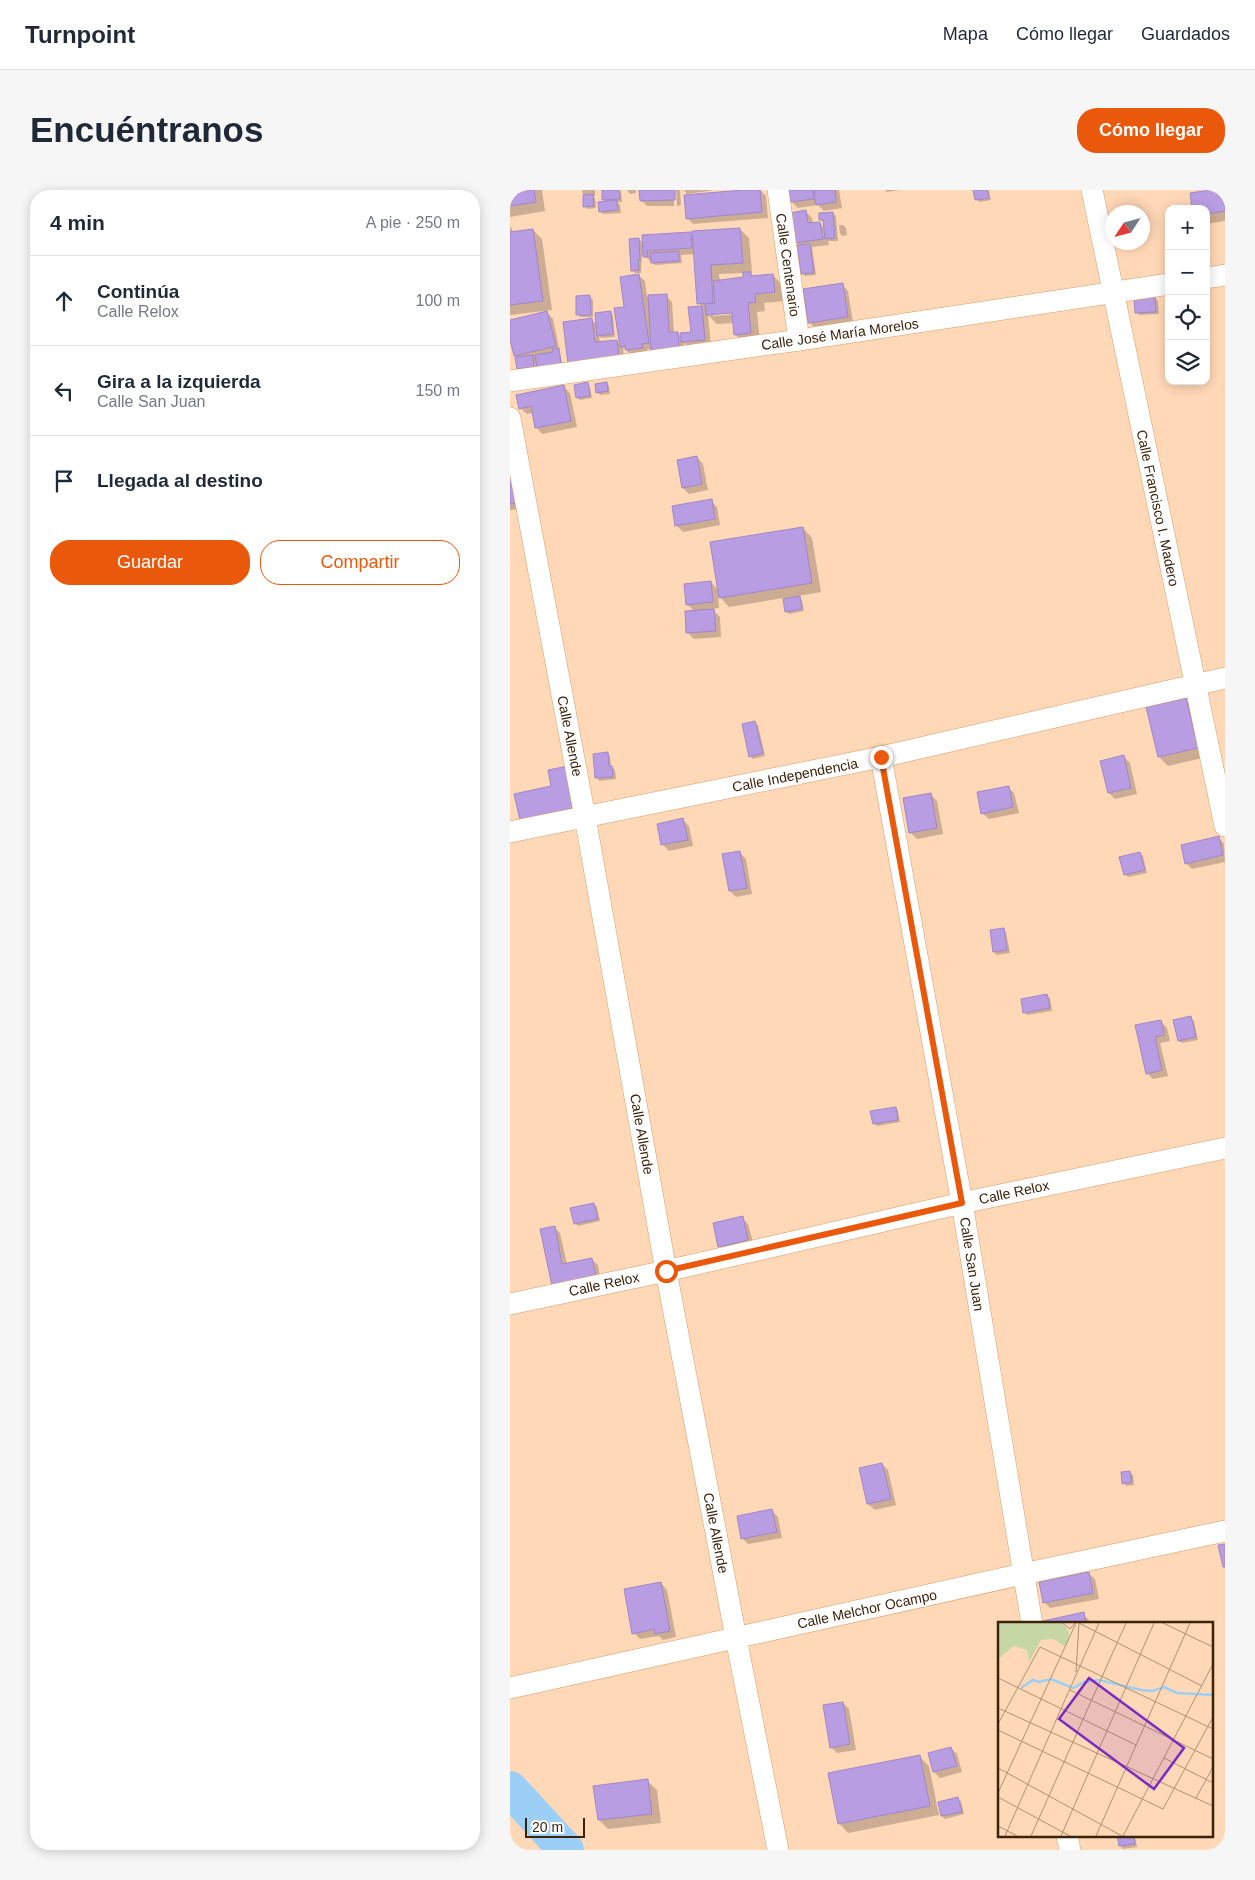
<!DOCTYPE html>
<html lang="es">
<head>
<meta charset="utf-8">
<style>
  body { margin:0; font-family:Arial,sans-serif; background:#f6f6f7; color:#1f2937 }
  .controls { position:absolute; right:15px; top:15px; display:grid; overflow:hidden; border-radius:10px; box-shadow:0 2px 12px #0003 }
  .controls button { width:45px; height:45px; display:grid; place-items:center; padding:0; border:0; border-bottom:1px solid #e0e1e3; background:#fff; color:#1f2937; font:25px sans-serif }
  .compass { position:absolute; left:595px; top:15px; width:45px; height:45px; border-radius:50%; background:#fff; box-shadow:0 2px 12px #0003; rotate:234deg }
  .scale { position:absolute; left:15px; bottom:12px; width:60px; box-sizing:border-box; padding-left:5px; border:2px solid #3b230c; border-top:0; font-size:14px; line-height:18px; white-space:nowrap; color:#3b230c; -webkit-text-stroke:4px #fff; paint-order:stroke }
  .stop { position:absolute; width:15px; height:15px; margin:-11px; border:4px solid #ea580c; border-radius:50%; background:#fff }
  .stop.end { background:#ea580c; border-color:#fff; box-shadow:0 1px 5px #0008 }
  .list { margin:0; padding:0; list-style:none }
  h2 { display:flex; justify-content:space-between; align-items:center; height:65px; margin:0; padding:0 20px; font-size:21px }
  h2 small { font-size:16px; font-weight:400; color:#747a83 }
  .list li { display:grid; grid-template-columns:32px 1fr auto; gap:15px; align-items:center; box-sizing:border-box; height:90px; padding:0 20px; border-top:1px solid #e0e1e3 }
  .list b { display:block; font-size:19px; white-space:nowrap }
  .list p { margin:0; font-size:16px; white-space:nowrap; color:#747a83 }
  .list em { font-size:16px; font-style:normal; color:#747a83 }
  .actions { display:flex; gap:10px; padding:15px 20px }
  .actions a { flex:1; padding:11px 0; border:1px solid #ea580c; border-radius:20px; text-align:center; font-size:18px; color:#ea580c }
  .actions .main { background:#ea580c; color:#fff }
  .icon { flex:none; width:28px; height:28px; fill:none; stroke:currentColor; stroke-width:2; stroke-linecap:round; stroke-linejoin:round }
  .map { position:relative; flex:none; width:715px; height:1660px; overflow:hidden; border-radius:20px }
  header { display:flex; align-items:center; gap:30px; box-sizing:border-box; height:70px; padding:0 25px; background:#fff; border-bottom:1px solid #e0e1e3 }
  header strong { font-size:24px }
  nav { display:flex; gap:28px; margin-inline-start:auto; font-size:18px }
  .intro { display:flex; align-items:center; justify-content:space-between; box-sizing:border-box; height:120px; padding:0 30px }
  h1 { margin:0; font-size:35px }
  .button { padding:12px 22px; border-radius:20px; background:#ea580c; color:#fff; font-size:18px; font-weight:700 }
  main { display:flex; gap:30px; padding:0 30px }
  aside { flex:1; background:#fff; border-radius:20px; box-shadow:0 2px 12px #0003 }
  .map>svg:first-child { display:block }
  .shadow { fill:#0003; fill-rule:evenodd }
  .lines { fill:none; stroke-linecap:round; stroke-linejoin:round }
  .river { stroke:#9ccff5; stroke-width:36 }
  .building { fill:#b89de3; stroke:#a086ca }
  .minor-casing { stroke:#d99b65; stroke-width:22 }
  .minor { stroke:#fff; stroke-width:21 }
  .route { stroke:#ea580c; stroke-width:6 }
  .labels { text-anchor:middle; dominant-baseline:central; stroke-width:4; stroke-linejoin:round; paint-order:stroke }
  .street-label { font-size:14px; fill:#3b230c; stroke:#fff }
  .inset-river { fill:none; stroke:#9ccff5; stroke-width:2.5 }
  .inset-road { fill:none; stroke:#b19073; stroke-width:1 }
  .view { fill:#7b2cbf; fill-opacity:0.15; stroke:#7b2cbf; stroke-width:2.5 }
  .inset-edge { fill:none; stroke:#3b230c; stroke-width:2.5 }
</style>
</head>
<body>
<header>
<strong>Turnpoint</strong>
<nav><a>Mapa</a><a>Cómo llegar</a><a>Guardados</a></nav>
</header>
<div class="intro"><h1>Encuéntranos</h1><a class="button">Cómo llegar</a></div>
<main>
<aside>
<h2>4 min<small>A pie · 250 m</small></h2>
<ul class="list">
<li><svg class="icon" aria-label="ahead" viewBox="0 0 24 24"><path d="M12 20V5M6 11l6-6 6 6"/></svg><div><b>Continúa</b><p>Calle Relox</p></div><em>100 m</em></li>
<li><svg class="icon" aria-label="left" viewBox="0 0 24 24"><path d="M17 20v-9H6M10 6l-5 5 5 5"/></svg><div><b>Gira a la izquierda</b><p>Calle San Juan</p></div><em>150 m</em></li>
<li><svg class="icon" aria-label="arrive" viewBox="0 0 24 24"><path d="M6 21V4h12l-3 4 3 4H6"/></svg><div><b>Llegada al destino</b></div></li>
</ul>
<div class="actions"><a class="main">Guardar</a><a>Compartir</a></div>
</aside>
<div class="map">
<svg width="715" height="1660" viewBox="0 0 715 1660">
  <rect width="100%" height="100%" fill="#ffd8b7"/>
  <g class="shadow">
    <polygon points="0,0 32,0 35,21 0,27"/>
    <polygon points="72,0 85,0 85,6 83,6 85,8 86,18 77,19 75,16"/>
    <polygon points="93,0 111,1 112,12 107,12 110,15 111,23 93,24 90,21 96,12 94,10"/>
    <polygon points="117,0 126,0 126,3 120,4"/>
    <polygon points="130,0 164,0 164,16 137,16 131,10"/>
    <polygon points="166,0 170,0 171,15 167,16"/>
    <polygon points="174,0 205,0 177,4"/>
    <polygon points="250,0 256,6 258,28 183,34 177,28"/>
    <polygon points="280,0 329,0 332,18 314,21 308,15 288,18 281,11"/>
    <polygon points="375,0 390,0 377,2"/>
    <polygon points="465,0 479,0 481,10 469,12 466,9"/>
    <polygon points="709,0 715,0 715,31 696,34 696,19"/>
    <polygon points="296,22 302,28 303,34 310,33 315,39 315,32 310,30 323,23 326,26 328,51 318,51 319,55 302,57 306,85 295,86 292,83 290,56 286,52"/>
    <polygon points="329,35 333,35 336,38 337,45 332,46 330,43"/>
    <polygon points="0,36 4,43 23,40 32,49 42,120 0,125"/>
    <path d="M230,39l9,9 3,34 -2,1 5,4 18,-2 9,10 1,16 -19,2 1,8 -8,1 3,30 -15,2 -10,-10 -1,-11 -17,1 -9,-9 3,31 -23,2 -4,-5v11l-26,2 -6,-7h-5l1,5 -15,2 -10,-8 2,15 -49,7 15,-51 7,7 13,-13 2,3 2,21 -14,1 -2,-3 1,8 16,-2 5,4 5,-37 12,-33 7,6 2,16 19,-1 6,6 2,31h3l5,5 10,-4 -3,-26 13,-1 -3,-4 -4,-49 -14,1 1,8 -27,2 -13,-11 -1,19h-6l-3,-3 7,-31 5,5 46,-11 4,4zM234,83v6l-24,2 -1,-7zM228,121v3l-25,2v-2z"/>
    <polygon points="332,94 338,101 343,133 305,138 299,132"/>
    <polygon points="80,107 83,110 83,127 70,127 68,124"/>
    <polygon points="645,108 648,111 649,124 629,125 626,122"/>
    <polygon points="37,122 43,129 53,177 31,180 26,175 26,179 10,181 8,179 6,167 0,144 0,131"/>
    <polygon points="96,193 99,196 100,204 90,205 88,202"/>
    <polygon points="77,194 80,197 82,208 70,210 67,207"/>
    <polygon points="54,197 60,203 67,237 32,244 26,237 23,223 17,224 10,218"/>
    <polygon points="0,242 14,319 0,320"/>
    <polygon points="187,267 193,274 198,300 179,304 173,298"/>
    <polygon points="201,311 207,317 210,335 173,342 166,335"/>
    <polygon points="293,338 302,348 311,402 288,406 292,410 294,421 279,424 276,421 274,408 219,417 208,405 209,418 202,419 210,427 211,447 184,449 177,442 185,422 177,414 201,392 209,401"/>
    <polygon points="676,510 685,519 697,567 658,576 649,567"/>
    <polygon points="245,533 248,535 255,566 243,569 240,566"/>
    <polygon points="97,564 100,566 101,576 105,580 106,589 89,591 87,588"/>
    <polygon points="614,567 620,573 627,604 605,609 599,603"/>
    <polygon points="498,597 504,603 509,623 479,629 472,623"/>
    <polygon points="421,605 427,611 433,644 407,649 400,642"/>
    <polygon points="173,630 179,636 183,656 159,661 152,654"/>
    <polygon points="708,647 714,654 715,672 682,679 676,673"/>
    <polygon points="229,662 236,669 242,704 226,707 220,701 213,665"/>
    <polygon points="630,663 633,666 637,683 618,687 615,684"/>
    <polygon points="493,739 496,742 500,763 487,765 484,762"/>
    <polygon points="537,805 540,808 542,821 517,825 515,823"/>
    <polygon points="681,828 684,831 688,850 672,853 669,851"/>
    <polygon points="651,831 657,838 660,851 650,853 658,886 643,889 637,883 627,836"/>
    <polygon points="386,918 388,921 390,932 367,936 364,933"/>
    <polygon points="84,1014 87,1017 90,1031 68,1036 65,1033"/>
    <polygon points="232,1028 238,1034 244,1056 216,1062 210,1056"/>
    <polygon points="44,1037 50,1043 57,1074 81,1069 88,1075 91,1093 49,1101"/>
    <polygon points="372,1274 378,1280 386,1315 365,1320 358,1314"/>
    <polygon points="620,1282 623,1285 624,1295 616,1296 614,1293"/>
    <polygon points="262,1321 268,1327 272,1348 238,1354 232,1348"/>
    <polygon points="578,1383 585,1389 589,1409 540,1418 534,1412"/>
    <polygon points="151,1393 157,1400 166,1447 153,1450 149,1446 130,1449 124,1443"/>
    <polygon points="573,1424 579,1430 580,1434 535,1434"/>
    <polygon points="333,1513 339,1519 346,1560 327,1563 321,1557"/>
    <polygon points="441,1558 447,1564 452,1582 430,1588 424,1582 419,1564"/>
    <polygon points="409,1566 419,1576 429,1625 338,1643 329,1633"/>
    <polygon points="137,1591 147,1600 151,1633 98,1639 89,1630"/>
    <polygon points="448,1609 451,1611 454,1624 435,1629 432,1626 429,1613"/>
    <polygon points="608,1646 625,1646 627,1657 613,1659 610,1656"/>
  </g>
  <g class="lines">
    <polyline class="river" points="0,1599 56,1660"/>
  </g>
  <g class="building">
    <polygon points="0,0 24,0 26,12 0,16"/>
    <polygon points="92,0 109,0 110,9 92,10"/>
    <polygon points="129,0 165,0 165,10 130,11"/>
    <polygon points="233,0 250,0 252,22 176,29 174,5"/>
    <polygon points="279,0 303,0 304,9 280,12"/>
    <polygon points="304,0 325,0 326,12 306,15"/>
    <polygon points="463,0 477,0 479,8 465,10"/>
    <polygon points="700,0 715,0 715,21 696,24 696,19 682,19 680,3"/>
    <polygon points="83,4 84,16 73,17 73,5"/>
    <polygon points="107,10 108,20 89,22 88,12"/>
    <polygon points="296,20 298,33 310,32 313,49 285,53 280,23"/>
    <polygon points="323,22 325,48 315,49 313,30 309,30 309,23"/>
    <polygon points="230,38 233,73 201,75 203,113 187,114 182,41"/>
    <polygon points="23,39 33,111 0,115 0,42"/>
    <polygon points="181,42 182,58 137,61 138,67 133,67 132,45"/>
    <polygon points="129,48 130,70 128,70 129,80 121,81 119,49"/>
    <polygon points="300,54 304,83 291,84 287,55"/>
    <polygon points="169,61 169,71 141,73 140,63"/>
    <polygon points="233,82 241,82 241,86 263,84 265,102 245,104 246,112 238,113 241,143 224,145 222,123 196,125 195,114 205,113 203,91 233,87"/>
    <polygon points="129,84 139,153 132,154 133,158 116,160 115,156 110,157 104,118 114,117 110,87"/>
    <polygon points="333,93 338,127 298,133 293,99"/>
    <polygon points="157,104 159,142 168,142 169,158 141,160 138,105"/>
    <polygon points="80,105 81,125 66,125 66,106"/>
    <polygon points="645,107 646,122 625,123 624,108"/>
    <polygon points="192,116 195,150 171,152 170,143 181,142 178,117"/>
    <polygon points="37,121 46,156 4,166 0,149 0,130"/>
    <polygon points="101,121 103,144 87,146 85,123"/>
    <polygon points="82,128 85,152 107,150 109,167 58,174 53,132"/>
    <polygon points="49,158 51,174 27,178 25,165 43,162 42,159"/>
    <polygon points="23,165 24,177 7,179 5,167"/>
    <polygon points="78,192 80,206 66,208 64,195"/>
    <polygon points="97,192 98,201 86,203 85,194"/>
    <polygon points="54,195 61,231 25,238 21,216 9,219 6,205"/>
    <polygon points="187,266 192,294 172,298 167,270"/>
    <polygon points="0,278 9,313 0,314"/>
    <polygon points="202,309 205,329 165,336 162,316"/>
    <polygon points="293,337 302,393 209,408 200,352"/>
    <polygon points="201,391 203,412 176,415 174,394"/>
    <polygon points="290,406 292,419 275,422 273,409"/>
    <polygon points="204,419 206,441 176,443 175,421"/>
    <polygon points="676,508 688,558 648,567 636,517"/>
    <polygon points="245,531 253,563 239,567 232,534"/>
    <polygon points="98,562 99,576 102,576 103,587 85,588 83,564"/>
    <polygon points="614,565 621,598 598,603 590,571"/>
    <polygon points="58,576 67,618 10,630 4,604 41,596 38,580"/>
    <polygon points="499,596 503,617 471,624 467,602"/>
    <polygon points="421,603 427,638 399,643 393,608"/>
    <polygon points="173,628 178,650 151,655 147,634"/>
    <polygon points="709,646 713,665 675,674 671,655"/>
    <polygon points="230,661 237,698 219,701 212,664"/>
    <polygon points="630,662 635,680 614,685 609,667"/>
    <polygon points="494,738 497,760 483,762 480,740"/>
    <polygon points="537,804 540,818 513,823 511,809"/>
    <polygon points="681,826 686,847 668,851 663,830"/>
    <polygon points="651,830 654,845 645,847 652,880 636,884 625,835"/>
    <polygon points="386,917 388,930 363,934 360,921"/>
    <polygon points="84,1013 88,1029 64,1034 60,1018"/>
    <polygon points="233,1026 238,1050 208,1057 203,1033"/>
    <polygon points="45,1036 52,1074 82,1068 86,1087 42,1096 30,1039"/>
    <polygon points="372,1273 381,1309 357,1314 349,1278"/>
    <polygon points="620,1281 622,1292 612,1294 611,1282"/>
    <polygon points="262,1319 267,1342 231,1349 227,1326"/>
    <polygon points="715,1354 715,1377 713,1377 708,1355"/>
    <polygon points="579,1382 583,1403 533,1413 529,1392"/>
    <polygon points="151,1392 160,1441 145,1444 144,1439 122,1444 114,1399"/>
    <polygon points="574,1422 576,1434 533,1434 533,1431"/>
    <polygon points="333,1512 340,1554 320,1558 313,1515"/>
    <polygon points="441,1557 447,1576 423,1582 418,1563"/>
    <polygon points="410,1565 420,1616 328,1634 318,1583"/>
    <polygon points="138,1589 142,1624 88,1630 83,1596"/>
    <polygon points="448,1607 452,1622 431,1626 428,1612"/>
    <polygon points="607,1646 623,1646 625,1654 609,1656"/>
  </g>
  <g class="lines">
    <defs>
      <g id="minor">
        <polyline points="268,0 289,150"/>
        <polyline points="582,0 715,636"/>
        <polyline points="696,88 715,85"/>
        <polyline points="0,191 289,150 659,94"/>
        <polyline points="0,228 75,627 156,1081 226,1448 268,1660"/>
        <polyline points="371,567 452,1013 522,1434"/>
        <polyline points="0,642 371,567 715,488"/>
        <polyline points="0,1114 156,1081 452,1013 715,958"/>
        <polyline points="0,1498 513,1384 715,1341"/>
        <polyline points="557,1646 560,1660"/>
      </g>
    </defs>
    <use href="#minor" class="minor-casing"/>
    <use href="#minor" class="minor"/>
  </g>
  <g class="lines">
    <polyline class="route" points="156,1081 452,1013 371,567"/>
  </g>
  <g class="labels">
    <g class="street-label">
      <text transform="translate(278 75) rotate(82)">Calle Centenario</text>
      <text transform="translate(330 144) rotate(-8)">Calle José María Morelos</text>
      <text transform="translate(648 318) rotate(78)">Calle Francisco I. Madero</text>
      <text transform="translate(60 546) rotate(79)">Calle Allende</text>
      <text transform="translate(285 585) rotate(-11)">Calle Independencia</text>
      <text transform="translate(132 944) rotate(80)">Calle Allende</text>
      <text transform="translate(504 1002) rotate(-12)">Calle Relox</text>
      <text transform="translate(462 1074) rotate(81)">Calle San Juan</text>
      <text transform="translate(94 1094) rotate(-12)">Calle Relox</text>
      <text transform="translate(206 1343) rotate(79)">Calle Allende</text>
      <text transform="translate(357 1419) rotate(-12)">Calle Melchor Ocampo</text>
    </g>
  </g>
  <g transform="translate(488 1432)">
    <rect width="215" height="215" fill="#ffd8b7"/>
    <path d="M0,1h65l6,9v9l-5,5 -11,-7 -12,1 -12,22 -2,-12 -13,-4 -16,13z" fill="#c7d6a5"/>
    <path class="inset-river" d="M23,66l12,-8 6,2 12,-3 22,9 11,-6 15,-2 42,10 12,1 11,-4 13,6 36,2"/>
    <path class="inset-road" d="M65,1l7,6 5,-6M81,1l123,63M165,1l50,24M78,50l3,-49M0,56l138,67M72,68l143,69M0,86l215,98M0,102l42,-77 173,82M0,108l165,79 50,-92M166,136l49,25M0,146l124,68M0,171l78,-170M0,175l72,39M198,176l17,-31M0,204l19,10M7,214l94,-213M33,214l95,-213M63,214l93,-213M98,214l94,-213M125,214l90,-172"/>
    <path class="view" d="M91,56l95,70 -30,41 -95,-70z"/>
    <rect width="215" height="215" class="inset-edge"/>
  </g>
</svg>
<div class="controls">
<button>+</button>
<button>−</button>
<button><svg class="icon" aria-label="locate" viewBox="0 0 24 24"><circle cx="12" cy="12" r="6"/><path d="M12 2v4M12 18v4M2 12h4M18 12h4"/></svg></button>
<button><svg class="icon" aria-label="layers" viewBox="0 0 24 24"><path d="M12 4l9 5-9 5-9-5zM3 14l9 5 9-5"/></svg></button>
</div>
<svg class="compass" viewBox="-18 -18 36 36"><path d="M0-13l5 13h-10z" fill="#e53935"/><path d="M0 13l5-13h-10z" fill="#747a83"/></svg>
<div class="scale">20 m</div>
<div class="stop" style="left:156px;top:1081px"></div>
<div class="stop end" style="left:371px;top:567px"></div>
</div>
</main>
</body>
</html>
